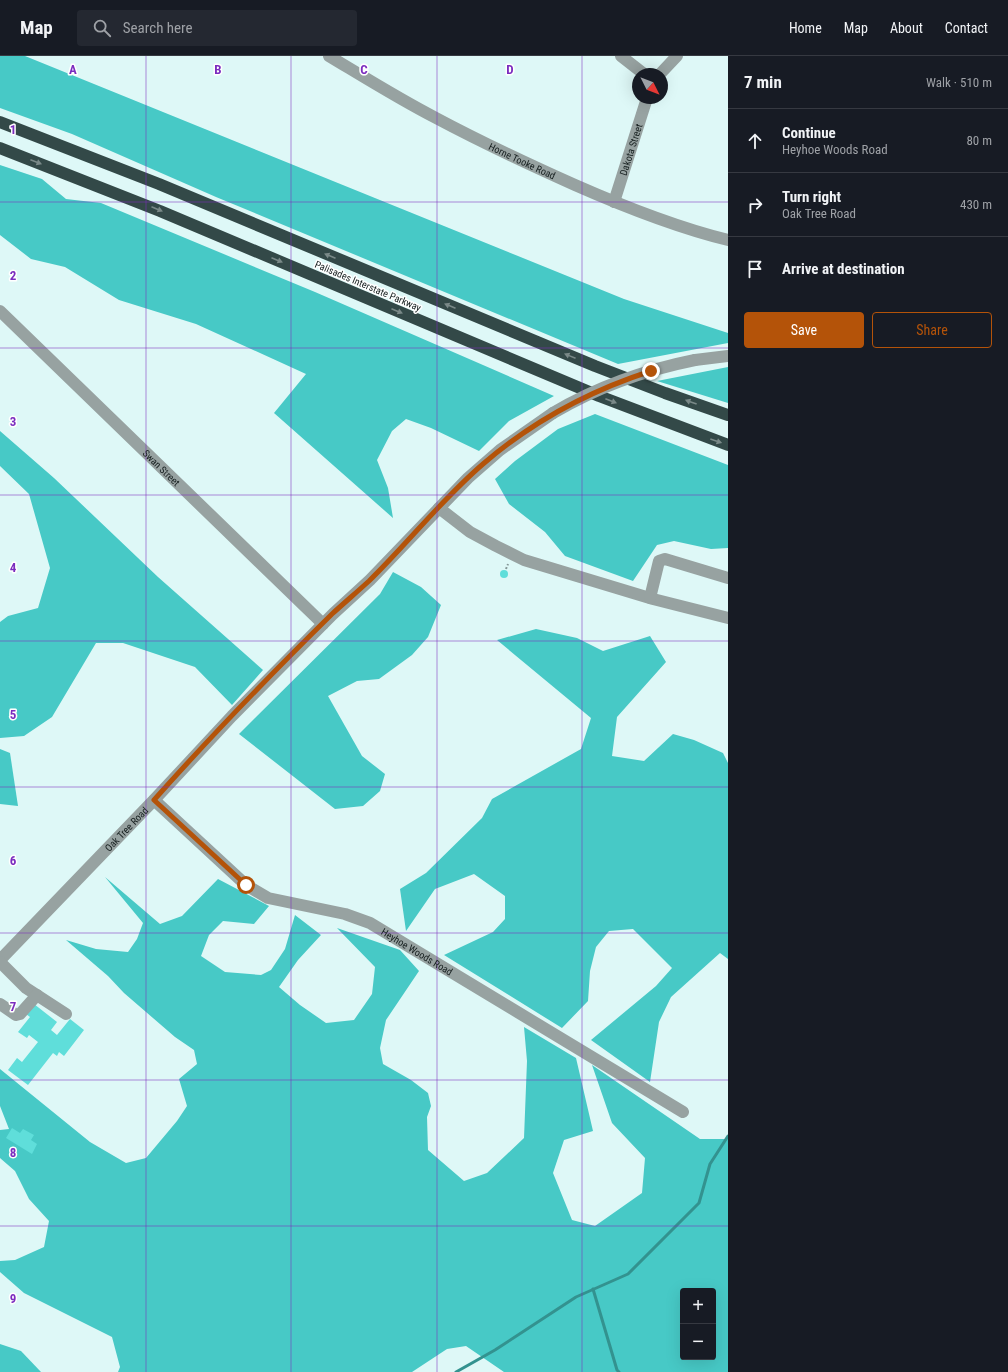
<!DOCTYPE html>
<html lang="en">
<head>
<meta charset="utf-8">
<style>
  body { margin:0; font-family:"Roboto Condensed",sans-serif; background:#242831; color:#f1f3f6 }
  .controls { position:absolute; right:12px; bottom:12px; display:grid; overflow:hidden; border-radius:4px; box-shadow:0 4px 16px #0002 }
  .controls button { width:36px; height:36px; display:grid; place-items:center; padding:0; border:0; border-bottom:1px solid #363941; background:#171b24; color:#f1f3f6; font:20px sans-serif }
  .compass { position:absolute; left:632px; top:12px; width:36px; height:36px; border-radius:50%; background:#171b24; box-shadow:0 4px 16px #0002; rotate:132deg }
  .stop { position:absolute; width:12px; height:12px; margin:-9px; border:3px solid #b45309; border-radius:50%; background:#fff }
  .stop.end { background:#b45309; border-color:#fff; box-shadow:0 1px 4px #0008 }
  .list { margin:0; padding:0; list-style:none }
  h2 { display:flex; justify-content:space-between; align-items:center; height:52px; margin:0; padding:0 16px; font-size:17px }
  h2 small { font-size:13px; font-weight:400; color:#9ea1a6 }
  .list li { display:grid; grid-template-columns:26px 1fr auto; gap:12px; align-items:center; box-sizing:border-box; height:64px; padding:0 16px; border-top:1px solid #363941 }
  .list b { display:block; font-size:15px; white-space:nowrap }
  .list p { margin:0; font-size:13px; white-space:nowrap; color:#9ea1a6 }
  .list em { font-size:13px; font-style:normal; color:#9ea1a6 }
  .actions { display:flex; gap:8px; padding:12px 16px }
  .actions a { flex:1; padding:9px 0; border:1px solid #b45309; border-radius:4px; text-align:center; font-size:14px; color:#b45309 }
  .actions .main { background:#b45309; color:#fff }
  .icon { flex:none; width:22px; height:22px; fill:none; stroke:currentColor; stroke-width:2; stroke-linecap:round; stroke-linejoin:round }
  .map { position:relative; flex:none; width:728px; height:1316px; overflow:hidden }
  header { display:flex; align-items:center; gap:24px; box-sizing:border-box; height:56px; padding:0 20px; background:#171b24; border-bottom:1px solid #363941 }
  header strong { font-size:19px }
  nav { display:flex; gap:22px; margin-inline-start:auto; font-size:14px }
  .search { width:280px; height:36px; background:#242831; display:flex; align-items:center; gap:10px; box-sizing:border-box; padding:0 14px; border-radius:4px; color:#9ea1a6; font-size:15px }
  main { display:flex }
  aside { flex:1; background:#171b24 }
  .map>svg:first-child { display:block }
  .forest { fill:#47c9c6; fill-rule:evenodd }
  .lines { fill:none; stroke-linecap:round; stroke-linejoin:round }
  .stream { stroke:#33928f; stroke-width:3 }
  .building { fill:#5fdeda }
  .path { stroke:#849696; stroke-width:2; stroke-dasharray:2 2; stroke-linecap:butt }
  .minor { stroke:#97a2a1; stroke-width:12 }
  .highway { stroke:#334948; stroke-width:12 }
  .minor-bridge { stroke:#97a2a1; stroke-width:12 }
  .oneway { fill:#7a8988 }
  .route { stroke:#b45309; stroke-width:5 }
  .grid { fill:none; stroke:#7b2cbf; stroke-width:1; stroke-opacity:0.55 }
  .labels { text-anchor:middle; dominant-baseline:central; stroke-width:3; stroke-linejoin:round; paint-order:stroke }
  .street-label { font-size:10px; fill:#151e1e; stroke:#fff }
  .grid-label { font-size:13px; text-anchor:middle; font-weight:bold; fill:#7b2cbf; stroke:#fff; stroke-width:3; stroke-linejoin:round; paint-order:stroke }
</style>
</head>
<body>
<header>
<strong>Map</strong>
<div class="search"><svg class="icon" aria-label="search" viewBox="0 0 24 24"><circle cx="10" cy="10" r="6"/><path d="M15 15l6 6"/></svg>Search here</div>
<nav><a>Home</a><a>Map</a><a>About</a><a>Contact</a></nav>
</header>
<main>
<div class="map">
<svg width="728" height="1316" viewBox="0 0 728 1316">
  <rect width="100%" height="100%" fill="#def8f7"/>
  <g class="forest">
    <polygon points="0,0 25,0 624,243 728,277 728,287 618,308 216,141 72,78 0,52"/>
    <polygon points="0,109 42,123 66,143 101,147 315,236 554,340 509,365 479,395 431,372 406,363 392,375 377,404 388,432 393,462 274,357 306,318 196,268 119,244 65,211 31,203 0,179"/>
    <polygon points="728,311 728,347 657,325"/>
    <polygon points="595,358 728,409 728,492 711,493 674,485 657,489 633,525 565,500 545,476 509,448 495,423 515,405 558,373"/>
    <polygon points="0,375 54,422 158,521 263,614 232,649 195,611 123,587 96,587 52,661 24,680 0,682 0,566 8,560 38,552 50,512 29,438 0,410"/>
    <polygon points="393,516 421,531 441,549 428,581 412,599 379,623 357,625 328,640 362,700 385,718 380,735 363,750 335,753 239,678 380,538"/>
    <polygon points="536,573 577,582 603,595 650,580 666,606 617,661 612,700 644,705 673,678 694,684 723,697 728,707 728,903 720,897 671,941 659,966 650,1026 591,984 656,930 672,912 633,873 609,875 596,891 590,915 588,945 562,972 444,899 493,876 505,863 505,840 474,818 435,833 406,875 400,833 426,817 482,762 492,743 581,693 591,662 497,584"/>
    <polygon points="0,693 10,697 18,750 0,748"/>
    <path d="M105,821l55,47 22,-8 36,-37 51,27 -15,18 -31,-3 -14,14 -8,21 24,16 36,3 10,-5 14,-21 10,-34 26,20 -23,25 -19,27 21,18 26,18 28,-3 18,-26 3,-27 -38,-39 63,22 19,21 -33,49 -6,28 3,16 28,16 17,13 3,13 -4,11 1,33 36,31 23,-8 37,-35 3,-77 -3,-34 52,31 17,73 -29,9 -11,33 19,47 23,6 47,-33 3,-35 -33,-35 -20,-58 108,74h28v233h-224l-38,-26 -19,3 -35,23h-294l2,-5 -8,-30 -88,-44 -24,-21v-11l15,-1 29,-13 5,-26 -20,-22 -14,-28 -15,-13v-28l9,-1 -9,-23v-37l90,73 36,21 20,-5 31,-37 10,-15 -8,-27 18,-15 -3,-14 -19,-13 -51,-44 -16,-17 -42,-36 30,9 32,3 9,-13 6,-16zM683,1235h30v66h-30z"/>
    <polygon points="0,1288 21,1295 41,1316 0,1316"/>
  </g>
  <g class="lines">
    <g class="stream">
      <polyline points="593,1233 617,1314 619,1316"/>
      <polyline points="456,1316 495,1294 576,1241 628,1218 699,1147 710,1108 728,1080"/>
    </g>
  </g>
  <g class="building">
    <circle cx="504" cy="518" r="4"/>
    <polygon points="34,948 57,966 51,974 57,979 70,963 84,974 64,1000 59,996 57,1000 53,997 28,1029 8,1014 17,1002 22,1006 38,986 29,979 27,982 18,976 30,961 26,958"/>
    <polygon points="12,1072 20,1077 23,1073 34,1079 31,1084 37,1088 32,1098 6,1082"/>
  </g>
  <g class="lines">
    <polyline class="path" points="506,513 508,508"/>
    <g class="minor">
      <path id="s1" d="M329,0c35,21 70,43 107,62 45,24 92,46 139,67 50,22 100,42 153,55"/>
      <polyline points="621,0 644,18"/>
      <polyline points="660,18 677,0"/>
      <path id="s2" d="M614,146l33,-104"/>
      <path id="s3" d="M0,255l323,313"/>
      <polyline points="695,304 728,300"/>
      <polyline points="439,452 470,476 496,490 524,504 653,543 728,562"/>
      <polyline points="650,542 659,505 665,503 728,522"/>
      <path id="s4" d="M154,744l92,85 22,13 77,16 25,9 313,189"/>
      <path id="s5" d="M0,904l154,-160 78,-84 101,-102 37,-34 98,-102 32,-28 53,-37"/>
      <polyline points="0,906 26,932 66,958"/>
      <polyline points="0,948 16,959 20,958 37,939"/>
    </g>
    <g class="highway">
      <polyline points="0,66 159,128 595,310 665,337 728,359"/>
      <polyline points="0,92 160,155 599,340 728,389"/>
    </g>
    <path class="minor-bridge" d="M553,357c44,-26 92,-43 142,-53"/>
  </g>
  <defs><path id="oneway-solid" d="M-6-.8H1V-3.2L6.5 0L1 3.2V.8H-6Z"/></defs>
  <g class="oneway">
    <use href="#oneway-solid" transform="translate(36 106) rotate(21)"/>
    <use href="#oneway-solid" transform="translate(157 153) rotate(23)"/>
    <use href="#oneway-solid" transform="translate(330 200) rotate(-157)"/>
    <use href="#oneway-solid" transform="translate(277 204) rotate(23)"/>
    <use href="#oneway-solid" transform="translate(450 250) rotate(-157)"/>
    <use href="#oneway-solid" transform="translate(397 255) rotate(23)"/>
    <use href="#oneway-solid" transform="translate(570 300) rotate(-158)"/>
    <use href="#oneway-solid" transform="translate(611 345) rotate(21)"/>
    <use href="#oneway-solid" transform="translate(691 346) rotate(-160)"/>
    <use href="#oneway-solid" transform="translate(716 385) rotate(19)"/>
  </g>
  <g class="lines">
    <path class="route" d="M246,829l-92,-85c57,-64 117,-126 178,-186 12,-11 25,-22 37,-33 39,-38 73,-82 114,-117 50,-43 106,-73 168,-93"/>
  </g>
  <path class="grid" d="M146,0v1316M291,0v1316M437,0v1316M582,0v1316M0,146h728M0,292h728M0,439h728M0,585h728M0,731h728M0,877h728M0,1024h728M0,1170h728"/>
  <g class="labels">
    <g class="street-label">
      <text stroke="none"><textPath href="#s2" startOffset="55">Dakota Street</textPath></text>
      <text stroke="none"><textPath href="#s1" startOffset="220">Horne Tooke Road</textPath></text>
      <text transform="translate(368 230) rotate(23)">Palisades Interstate Parkway</text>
      <text stroke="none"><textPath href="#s3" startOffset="225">Swan Street</textPath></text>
      <text stroke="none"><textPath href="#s5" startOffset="182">Oak Tree Road</textPath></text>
      <text stroke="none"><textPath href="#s4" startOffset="311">Heyhoe Woods Road</textPath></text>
    </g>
  </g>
  <g class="grid-label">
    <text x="73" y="18">A</text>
    <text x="218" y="18">B</text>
    <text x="364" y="18">C</text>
    <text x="510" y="18">D</text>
    <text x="13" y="78">1</text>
    <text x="13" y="224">2</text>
    <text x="13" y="370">3</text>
    <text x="13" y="516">4</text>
    <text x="13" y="663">5</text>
    <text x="13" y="809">6</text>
    <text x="13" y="955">7</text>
    <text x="13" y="1101">8</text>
    <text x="13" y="1247">9</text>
  </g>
</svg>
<div class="controls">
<button>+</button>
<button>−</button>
</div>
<svg class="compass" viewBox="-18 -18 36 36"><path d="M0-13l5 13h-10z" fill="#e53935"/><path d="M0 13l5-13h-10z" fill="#9ea1a6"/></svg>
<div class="stop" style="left:246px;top:829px"></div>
<div class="stop end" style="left:651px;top:315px"></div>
</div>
<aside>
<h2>7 min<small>Walk · 510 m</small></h2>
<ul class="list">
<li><svg class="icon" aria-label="ahead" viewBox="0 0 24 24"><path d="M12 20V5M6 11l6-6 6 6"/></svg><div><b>Continue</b><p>Heyhoe Woods Road</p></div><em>80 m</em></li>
<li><svg class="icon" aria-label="right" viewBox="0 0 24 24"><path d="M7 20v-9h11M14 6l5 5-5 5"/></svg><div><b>Turn right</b><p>Oak Tree Road</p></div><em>430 m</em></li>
<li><svg class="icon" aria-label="arrive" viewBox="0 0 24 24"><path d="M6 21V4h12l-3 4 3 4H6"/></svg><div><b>Arrive at destination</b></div></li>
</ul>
<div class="actions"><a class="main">Save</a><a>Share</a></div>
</aside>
</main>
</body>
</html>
